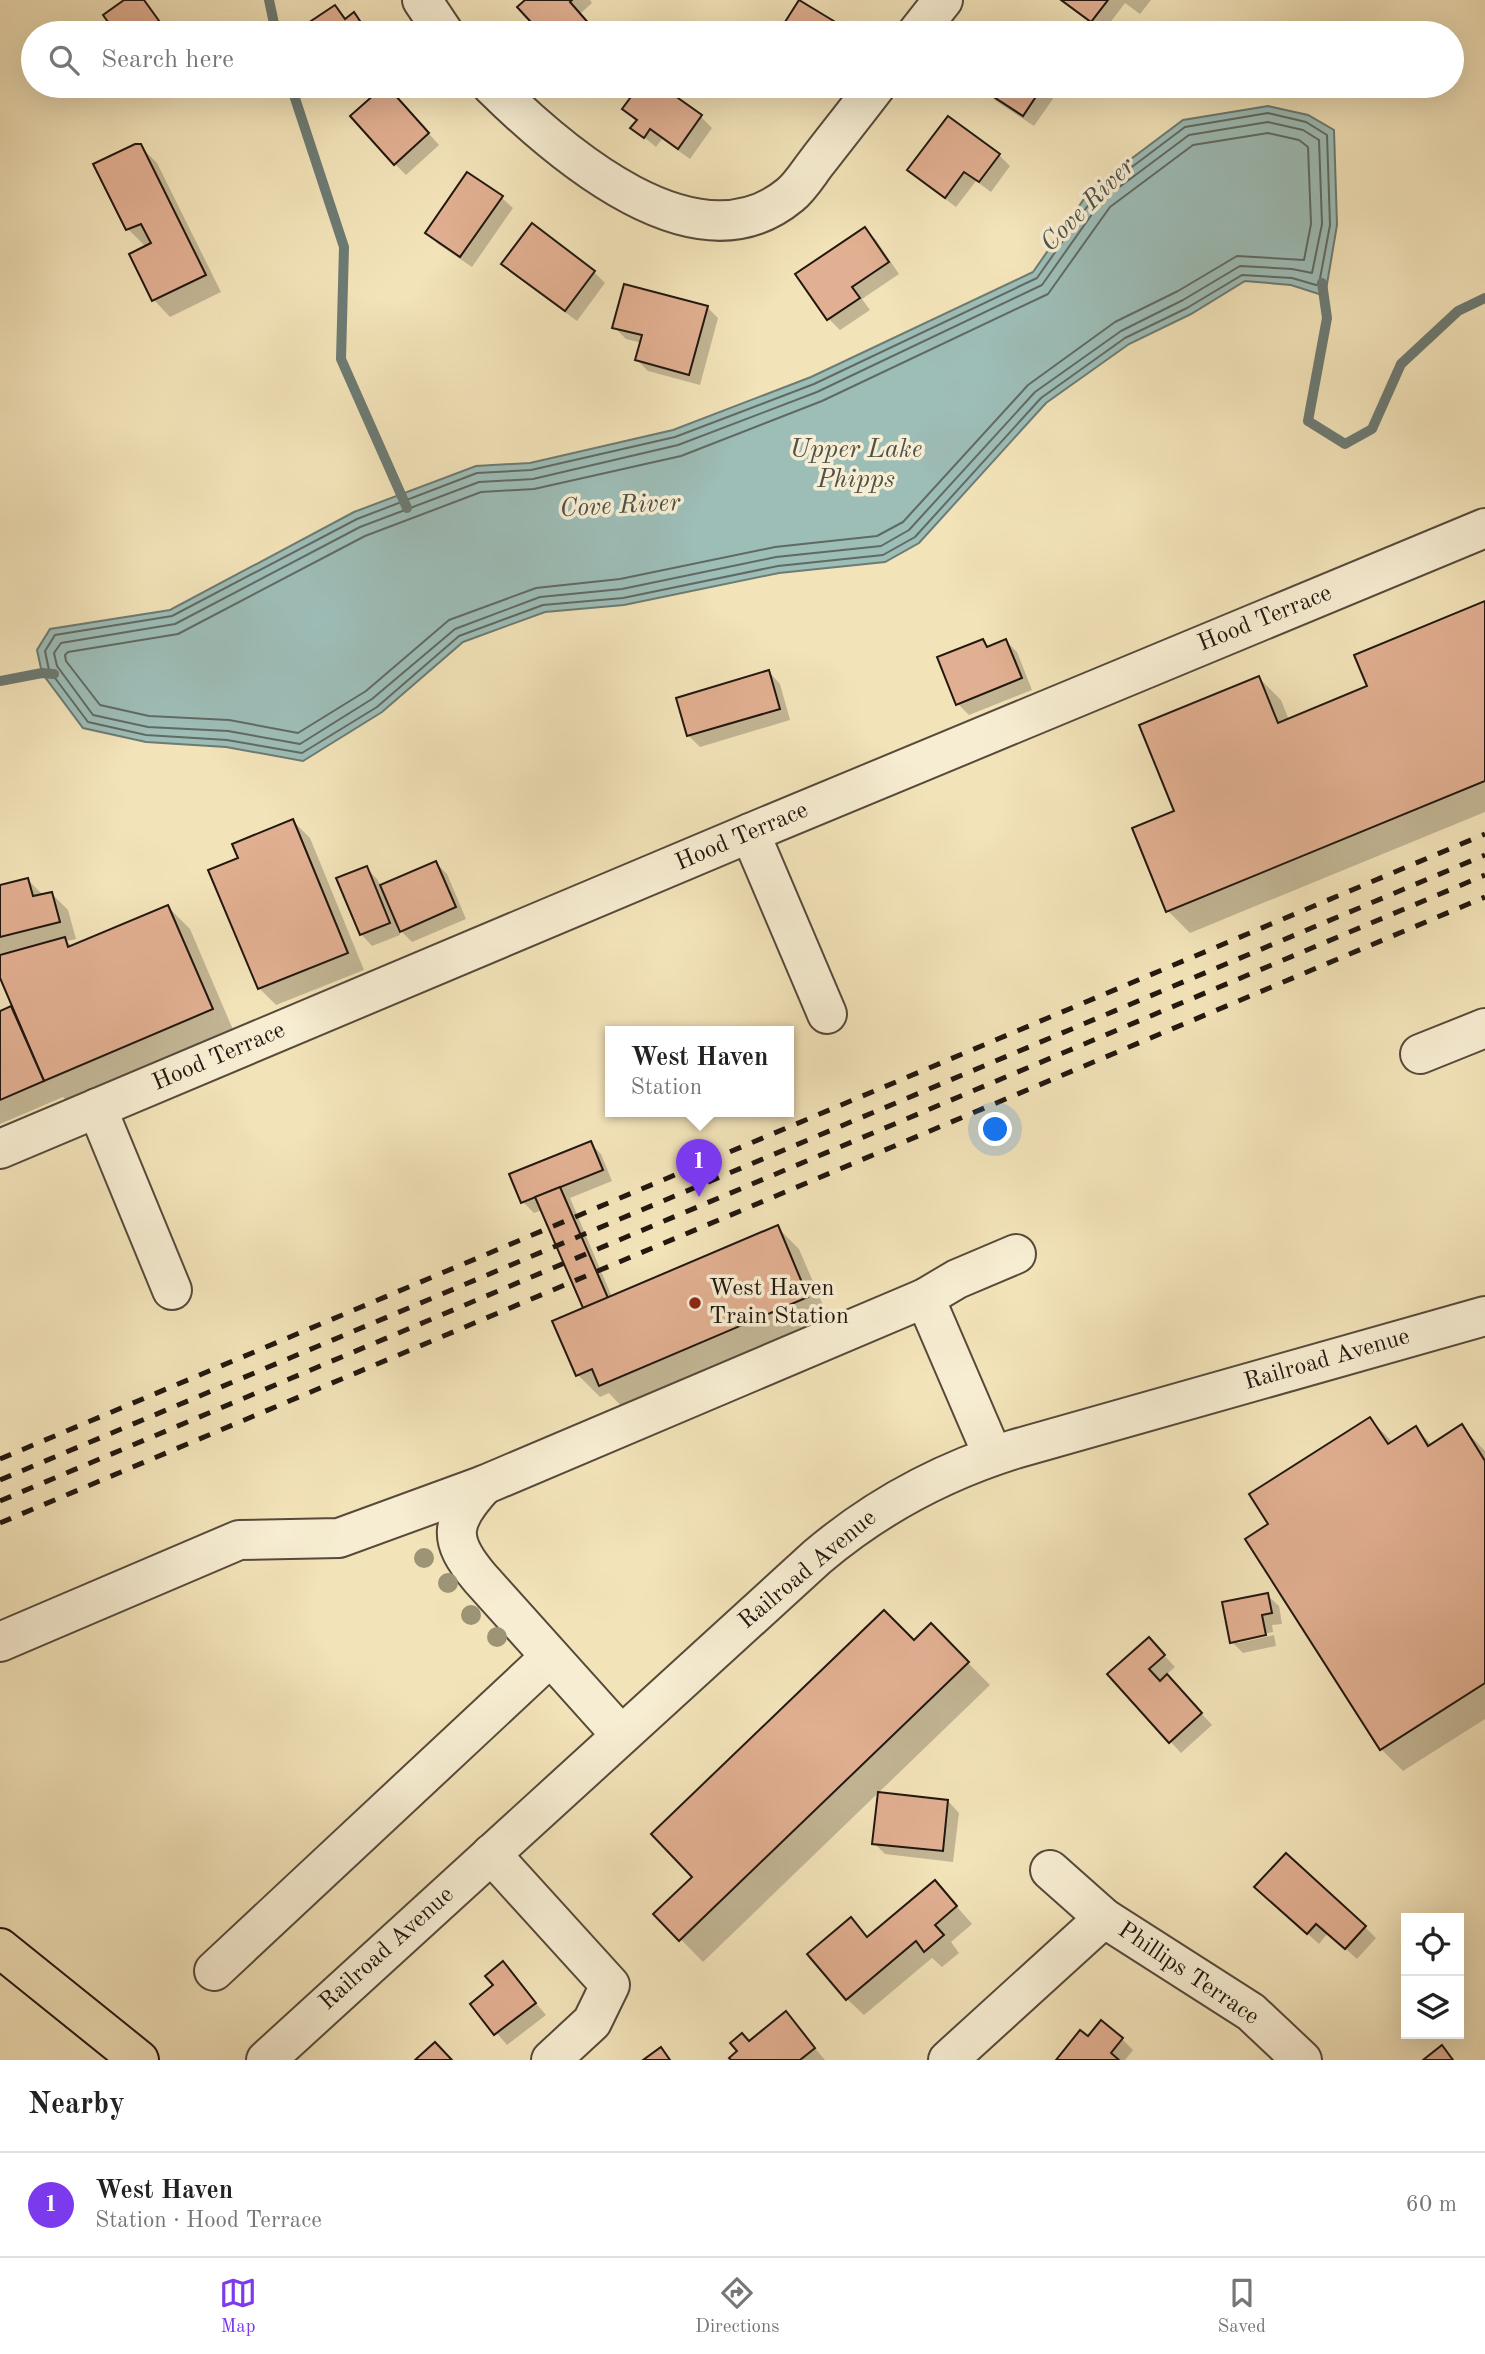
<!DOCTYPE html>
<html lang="en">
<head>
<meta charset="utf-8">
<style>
  body { margin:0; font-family:"Old Standard TT",serif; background:#f2f2f2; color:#222 }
  .controls { position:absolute; right:21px; bottom:21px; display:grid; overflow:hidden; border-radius:0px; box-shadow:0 7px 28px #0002 }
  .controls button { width:63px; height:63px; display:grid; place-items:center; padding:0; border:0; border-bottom:2px solid #e0e0e0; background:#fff; color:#222; font:35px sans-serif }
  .you { position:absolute; left:996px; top:1130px; width:24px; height:24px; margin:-18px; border:5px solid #fff; border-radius:50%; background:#1a73e8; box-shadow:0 0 0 10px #1a73e833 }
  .badge { display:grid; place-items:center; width:46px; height:46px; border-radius:50%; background:#7c3aed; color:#fff; font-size:23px; font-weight:700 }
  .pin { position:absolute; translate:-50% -58px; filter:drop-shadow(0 2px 4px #0008) }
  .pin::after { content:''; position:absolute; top:37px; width:24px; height:21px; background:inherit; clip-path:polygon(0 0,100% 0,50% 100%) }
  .popup { position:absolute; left:605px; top:1026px; width:189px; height:91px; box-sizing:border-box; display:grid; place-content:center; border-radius:0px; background:#fff; filter:drop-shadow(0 2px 5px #0005); font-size:23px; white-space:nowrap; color:#767676 }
  .popup b { font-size:26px; color:#222 }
  .popup::after { content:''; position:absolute; left:50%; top:100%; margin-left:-14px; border:14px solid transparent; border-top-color:#fff }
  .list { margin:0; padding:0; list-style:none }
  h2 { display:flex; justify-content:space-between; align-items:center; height:91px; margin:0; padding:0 28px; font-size:30px }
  h2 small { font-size:23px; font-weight:400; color:#767676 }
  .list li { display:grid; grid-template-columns:46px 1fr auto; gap:21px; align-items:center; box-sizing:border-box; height:105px; padding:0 28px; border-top:2px solid #e0e0e0 }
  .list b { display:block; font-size:26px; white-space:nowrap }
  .list p { margin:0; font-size:23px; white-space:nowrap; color:#767676 }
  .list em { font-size:23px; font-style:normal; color:#767676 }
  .icon { flex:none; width:38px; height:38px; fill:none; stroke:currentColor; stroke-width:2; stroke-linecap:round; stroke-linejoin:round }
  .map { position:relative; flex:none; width:1485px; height:2060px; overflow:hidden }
  .search { position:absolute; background:#fff; box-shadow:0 7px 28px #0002; left:21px; right:21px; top:21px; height:77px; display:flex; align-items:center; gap:18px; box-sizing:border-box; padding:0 24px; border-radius:38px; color:#767676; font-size:26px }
  .sheet { height:196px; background:#fff }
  nav { display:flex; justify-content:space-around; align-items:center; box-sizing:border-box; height:98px; border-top:2px solid #e0e0e0; background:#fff; font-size:19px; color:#767676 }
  nav a { display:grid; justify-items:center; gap:4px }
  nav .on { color:#7c3aed }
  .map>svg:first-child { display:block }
  .water { fill:#9dbdb7; stroke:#6c7b74; stroke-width:2 }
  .shadow { fill:#0003 }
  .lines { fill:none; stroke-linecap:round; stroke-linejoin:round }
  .shore { stroke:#606a63; stroke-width:2 }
  .stream { stroke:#6c7b74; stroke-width:10 }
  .building { fill:#e1af91; stroke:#22170f; stroke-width:2 }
  .minor-casing { stroke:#564a3a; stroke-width:42 }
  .major-casing { stroke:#22170f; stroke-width:42 }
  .minor { stroke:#f7edd2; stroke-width:38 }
  .major { stroke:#f3e3b9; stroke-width:38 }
  .rail { stroke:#22170f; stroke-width:5; stroke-dasharray:12 12; stroke-linecap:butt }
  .tree { fill:#9c9475 }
  .poi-dot { fill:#8f2418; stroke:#f7edd2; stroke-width:2.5 }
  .labels { text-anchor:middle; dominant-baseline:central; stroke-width:7; stroke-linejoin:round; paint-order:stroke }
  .street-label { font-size:24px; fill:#22170f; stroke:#f7edd2 }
  .poi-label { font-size:24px; fill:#22170f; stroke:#f7edd2; text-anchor:start }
  .water-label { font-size:26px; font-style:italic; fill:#4d514a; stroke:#f7edd2 }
</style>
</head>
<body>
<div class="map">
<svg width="1485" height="2060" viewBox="0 0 1485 2060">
  <rect width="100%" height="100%" fill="#f3e3b9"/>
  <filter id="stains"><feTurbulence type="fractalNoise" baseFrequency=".00286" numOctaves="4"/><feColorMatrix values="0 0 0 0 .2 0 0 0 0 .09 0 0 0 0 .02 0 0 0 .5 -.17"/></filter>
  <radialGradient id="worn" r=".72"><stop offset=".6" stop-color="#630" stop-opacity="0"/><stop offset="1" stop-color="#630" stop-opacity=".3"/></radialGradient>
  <polygon class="water" points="1268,106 1308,115 1334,130 1337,225 1325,296 1291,285 1245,281 1191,314 1129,344 1046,403 919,543 885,562 779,573 624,605 545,612 463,642 382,712 303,761 226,747 146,742 83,728 42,673 37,650 50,629 170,610 354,512 476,466 530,463 673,430 811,377 1033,272 1091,189 1183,120"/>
  <g class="shadow">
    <polygon points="127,0 144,0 169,33 118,33 105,16"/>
    <polygon points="527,0 590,0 592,3 580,14 596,33 543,33 519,7"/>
    <polygon points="1061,0 1151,0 1140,14 1125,3 1103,32"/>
    <polygon points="800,1 836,24 846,33 780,33"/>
    <polygon points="335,7 347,19 354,14 370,33 304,33 301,29"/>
    <polygon points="641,86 658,86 701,117 712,128 690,159 662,139 656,147 633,128 637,122 624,109"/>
    <polygon points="988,86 1054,86 1052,88 1057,93 1034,126 996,101 985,90"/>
    <polygon points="396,97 439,145 406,175 395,164"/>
    <polygon points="140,146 157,163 221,292 170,317 154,300 146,247 128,229 96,165"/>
    <polygon points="999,155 1010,166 991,192 976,181 956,207 921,181 910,170"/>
    <polygon points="501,197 513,208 472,267 438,244 427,233"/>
    <polygon points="533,226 594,272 605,283 577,321 515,275 504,264"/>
    <polygon points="865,229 876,240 899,274 862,299 870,310 840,330 829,319 798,274"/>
    <polygon points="707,307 718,318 700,385 648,371 637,360 642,343 626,339 614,327"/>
    <polygon points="1485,603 1485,812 1190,933 1168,911 1176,812 1259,678 1281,700 1289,720 1369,687"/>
    <polygon points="983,641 990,648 1006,641 1017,652 1032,690 969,715 958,704"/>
    <polygon points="769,672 780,684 790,720 700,747 689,736 678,699"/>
    <polygon points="293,821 310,838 364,970 276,1005 259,988 240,859"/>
    <polygon points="436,863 447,874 466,919 412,942 396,926 400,935 372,946 361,934 366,868 377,879 381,886"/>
    <polygon points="28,880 44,896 52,894 68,910 76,939 67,941 72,947 168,907 190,929 234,1032 68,1102 63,1097 0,1124 0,1013 11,1008 18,1015 0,973 0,887"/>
    <polygon points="590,1143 601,1154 612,1181 570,1198 612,1297 777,1227 799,1249 829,1319 622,1407 609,1393 600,1397 578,1375 586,1309 542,1210 534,1213 523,1202"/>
    <polygon points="1370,1419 1393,1443 1416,1428 1432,1445 1462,1427 1485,1451 1485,1719 1403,1771 1381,1749 1271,1525"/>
    <polygon points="1267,1595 1279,1606 1282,1624 1272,1625 1273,1632 1238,1639 1238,1643 1274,1635 1276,1646 1243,1653 1232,1642"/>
    <polygon points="931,1626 990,1685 703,1962 656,1914 694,1877"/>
    <polygon points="1159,1650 1175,1667 1166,1675 1212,1725 1181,1753 1109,1674"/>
    <polygon points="948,1801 959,1813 953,1862 885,1854 874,1843"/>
    <polygon points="1268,1898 1365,1927 1376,1938 1357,1959 1328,1933 1319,1944"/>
    <polygon points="951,1900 972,1924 951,1942 959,1953 942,1967 932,1958 864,2015 847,1999 851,1920 869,1938"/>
    <polygon points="503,1964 546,2015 507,2045 472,2004 496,1986"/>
    <polygon points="786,2014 825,2060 733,2060 750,2043"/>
    <polygon points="1088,2038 1122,2039 1133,2050 1125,2060 1058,2060"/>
  </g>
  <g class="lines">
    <g class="shore">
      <polygon points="1268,113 1306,122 1327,135 1330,225 1319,284 1316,285 1292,278 1242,275 1187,308 1125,338 1041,398 915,537 883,555 778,566 623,598 543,605 459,636 377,707 302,753 227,740 146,735 88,722 49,670 45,651 55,635 172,616 357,519 477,473 531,470 675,437 814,384 1037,278 1096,194 1185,127"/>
      <polygon points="1268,122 1303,130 1319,140 1322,224 1312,273 1292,269 1240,266 1183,300 1121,331 1035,392 909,530 881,546 776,557 622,589 540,597 455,629 372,699 300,744 228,731 148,727 93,715 57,666 54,653 61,643 175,624 360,527 479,482 533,479 678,445 817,392 1042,285 1102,200 1189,135"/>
      <polygon points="1268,133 1299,140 1308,147 1311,224 1304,260 1237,256 1178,291 1115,322 1028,385 903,522 877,536 775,547 620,579 536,588 449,620 366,691 298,733 229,720 149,716 100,705 66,661 65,655 68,652 178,634 365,536 481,492 534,489 681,456 822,401 1048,294 1110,207 1193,145"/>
    </g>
    <g class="stream">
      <polyline points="269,0 276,33"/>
      <polyline points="291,86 344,247 341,359 407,508"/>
      <polyline points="1322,283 1327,318 1308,421 1345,444 1372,429 1401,364 1458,311 1485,298"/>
      <polyline points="0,681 42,673 54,674"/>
    </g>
  </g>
  <g class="building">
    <polygon points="124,0 144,0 162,25 150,33 116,33 103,15"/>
    <polygon points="525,0 572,0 570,2 591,26 583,33 541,33 517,7"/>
    <polygon points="799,0 837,23 831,33 778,33"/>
    <polygon points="1061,0 1108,0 1091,22"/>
    <polygon points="335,5 345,19 354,12 368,33 302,33 299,29"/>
    <polygon points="384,86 387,86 429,133 394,165 350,116"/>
    <polygon points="639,86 661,86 702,115 678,149 650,129 644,138 630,128 637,120 622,109"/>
    <polygon points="986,86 1043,86 1023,116 983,90"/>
    <polygon points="948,116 1000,154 979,182 964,172 945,198 907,170"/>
    <polygon points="135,144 141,144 206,275 152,301 129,254 151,243 141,224 126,230 93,164"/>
    <polygon points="467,172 503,196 460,257 425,233"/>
    <polygon points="532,223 595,271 565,311 501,264"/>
    <polygon points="865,227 889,262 852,287 860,298 827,320 795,274"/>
    <polygon points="624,284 708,306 689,375 635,360 642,335 612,328"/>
    <polygon points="1485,601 1485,781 1166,912 1132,828 1174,811 1139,725 1259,676 1278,723 1367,686 1354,655"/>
    <polygon points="983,639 987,647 1006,639 1022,678 956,705 937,657"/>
    <polygon points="769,670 780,709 687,736 676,698"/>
    <polygon points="293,819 348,953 258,989 208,870 238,858 232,844"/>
    <polygon points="436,861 456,907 400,932 380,885"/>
    <polygon points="367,866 390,923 360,935 336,878"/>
    <polygon points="28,878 33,896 52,892 60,922 0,937 0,885"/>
    <polygon points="168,905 213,1009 44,1081 0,978 0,955 65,937 68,947"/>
    <polygon points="11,1006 44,1081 0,1100 0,1011"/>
    <polygon points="591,1141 603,1170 521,1203 509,1174"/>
    <polygon points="560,1187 608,1298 583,1308 535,1197"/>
    <polygon points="778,1225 808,1297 599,1386 592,1369 576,1376 552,1321"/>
    <polygon points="1370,1417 1388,1444 1416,1426 1428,1446 1462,1424 1485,1461 1485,1683 1380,1750 1245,1539 1268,1524 1249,1494"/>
    <polygon points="1268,1593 1272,1613 1262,1615 1266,1635 1230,1643 1222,1602"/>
    <polygon points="884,1610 914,1640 931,1623 969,1662 679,1941 653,1914 692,1877 651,1834"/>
    <polygon points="1149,1637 1165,1655 1149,1669 1160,1681 1167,1674 1202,1713 1169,1743 1107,1674"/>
    <polygon points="878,1792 948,1800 943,1851 872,1844"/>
    <polygon points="1286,1853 1366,1926 1345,1949 1316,1924 1307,1934 1254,1887"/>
    <polygon points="935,1880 957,1906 935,1925 944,1935 924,1952 916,1941 846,2000 807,1954 851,1917 867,1937"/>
    <polygon points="503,1961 536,2003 494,2035 470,2004 493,1985 485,1976"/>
    <polygon points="786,2011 815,2048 800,2060 731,2060 729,2058 737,2051 730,2043 742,2033 749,2041"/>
    <polygon points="1101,2020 1123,2038 1111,2053 1119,2060 1056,2060 1080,2030 1088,2036"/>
    <polygon points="435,2042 452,2060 415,2060"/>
    <polygon points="1442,2045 1453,2060 1423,2060"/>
    <polygon points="661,2047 670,2060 643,2060"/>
  </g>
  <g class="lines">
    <defs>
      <g id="minor">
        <polyline points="422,0 444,33"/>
        <polyline points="917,33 943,0"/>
        <path d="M492,86c67,66 204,187 298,109 11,-9 19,-23 27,-33 20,-26 40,-51 59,-76"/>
        <polyline points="750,833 827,1014"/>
        <polyline points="1420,1054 1485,1028"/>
        <polyline points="97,1108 172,1290"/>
        <polyline points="0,1149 750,833 1485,528"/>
        <polyline points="925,1298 993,1456"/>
        <path d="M484,1485c-34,37 -37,54 -4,93l141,157"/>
        <polyline points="0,1642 239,1540 339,1538 484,1485 925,1298 957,1279 1016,1254"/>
        <polyline points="491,1854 610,1985 592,2022 551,2060"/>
        <polyline points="1050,1870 1104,1918 1251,2012 1302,2060"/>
        <polyline points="214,1971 550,1657"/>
        <path d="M266,2060l551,-503c59,-50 124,-85 198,-108l470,-133"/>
        <polyline points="948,2060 1104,1918"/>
      </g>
      <polyline id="major" points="0,1948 139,2060"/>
    </defs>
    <use href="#minor" class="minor-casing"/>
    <use href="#major" class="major-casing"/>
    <use href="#minor" class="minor"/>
    <use href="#major" class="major"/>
    <g class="rail">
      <polyline points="0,1459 1485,834"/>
      <polyline points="0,1480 1485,855"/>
      <polyline points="0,1501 1485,875"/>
      <polyline points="0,1523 1485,897"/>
    </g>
  </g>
  <g class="tree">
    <circle cx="424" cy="1558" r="10"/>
    <circle cx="448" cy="1583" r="10"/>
    <circle cx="471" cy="1615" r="10"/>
    <circle cx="497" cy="1637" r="10"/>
  </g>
  <circle class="poi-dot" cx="695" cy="1303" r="7"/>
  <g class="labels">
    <g class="street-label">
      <text transform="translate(1265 619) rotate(-22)">Hood Terrace</text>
      <text transform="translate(742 837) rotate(-23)">Hood Terrace</text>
      <text transform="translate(219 1057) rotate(-23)">Hood Terrace</text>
      <text transform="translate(1327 1360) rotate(-16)">Railroad Avenue</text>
      <text transform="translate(808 1570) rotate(-40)">Railroad Avenue</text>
      <text transform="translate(387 1949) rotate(-42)">Railroad Avenue</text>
      <text transform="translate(1188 1974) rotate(34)">Phillips Terrace</text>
    </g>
    <g class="poi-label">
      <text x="709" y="1289">West Haven<tspan x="709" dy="28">Train Station</tspan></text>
    </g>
    <g class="water-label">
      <text transform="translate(1088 205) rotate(-45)">Cove River</text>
      <text x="856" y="450">Upper Lake<tspan x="856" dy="30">Phipps</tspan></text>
      <text transform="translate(620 506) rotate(-3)">Cove River</text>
    </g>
  </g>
  <rect width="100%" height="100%" filter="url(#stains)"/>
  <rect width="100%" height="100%" fill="url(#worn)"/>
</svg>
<div class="controls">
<button><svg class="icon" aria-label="locate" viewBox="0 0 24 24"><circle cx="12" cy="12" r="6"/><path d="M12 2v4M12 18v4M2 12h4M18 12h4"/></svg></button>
<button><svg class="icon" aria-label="layers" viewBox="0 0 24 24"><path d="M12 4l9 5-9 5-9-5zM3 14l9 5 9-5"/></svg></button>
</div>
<div class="you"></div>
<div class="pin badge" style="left:699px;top:1197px">1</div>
<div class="popup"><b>West Haven</b>Station</div>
<div class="search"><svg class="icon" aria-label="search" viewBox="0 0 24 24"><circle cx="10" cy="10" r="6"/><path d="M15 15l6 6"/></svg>Search here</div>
</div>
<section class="sheet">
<h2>Nearby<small></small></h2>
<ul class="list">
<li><span class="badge">1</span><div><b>West Haven</b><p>Station · Hood Terrace</p></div><em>60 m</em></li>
</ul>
</section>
<nav>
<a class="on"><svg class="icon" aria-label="map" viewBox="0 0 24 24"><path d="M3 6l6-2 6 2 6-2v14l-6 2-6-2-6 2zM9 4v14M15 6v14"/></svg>Map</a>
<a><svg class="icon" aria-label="directions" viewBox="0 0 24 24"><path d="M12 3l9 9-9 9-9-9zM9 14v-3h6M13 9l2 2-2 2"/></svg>Directions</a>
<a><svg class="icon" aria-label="saved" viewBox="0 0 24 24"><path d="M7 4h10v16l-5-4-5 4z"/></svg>Saved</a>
</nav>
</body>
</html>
